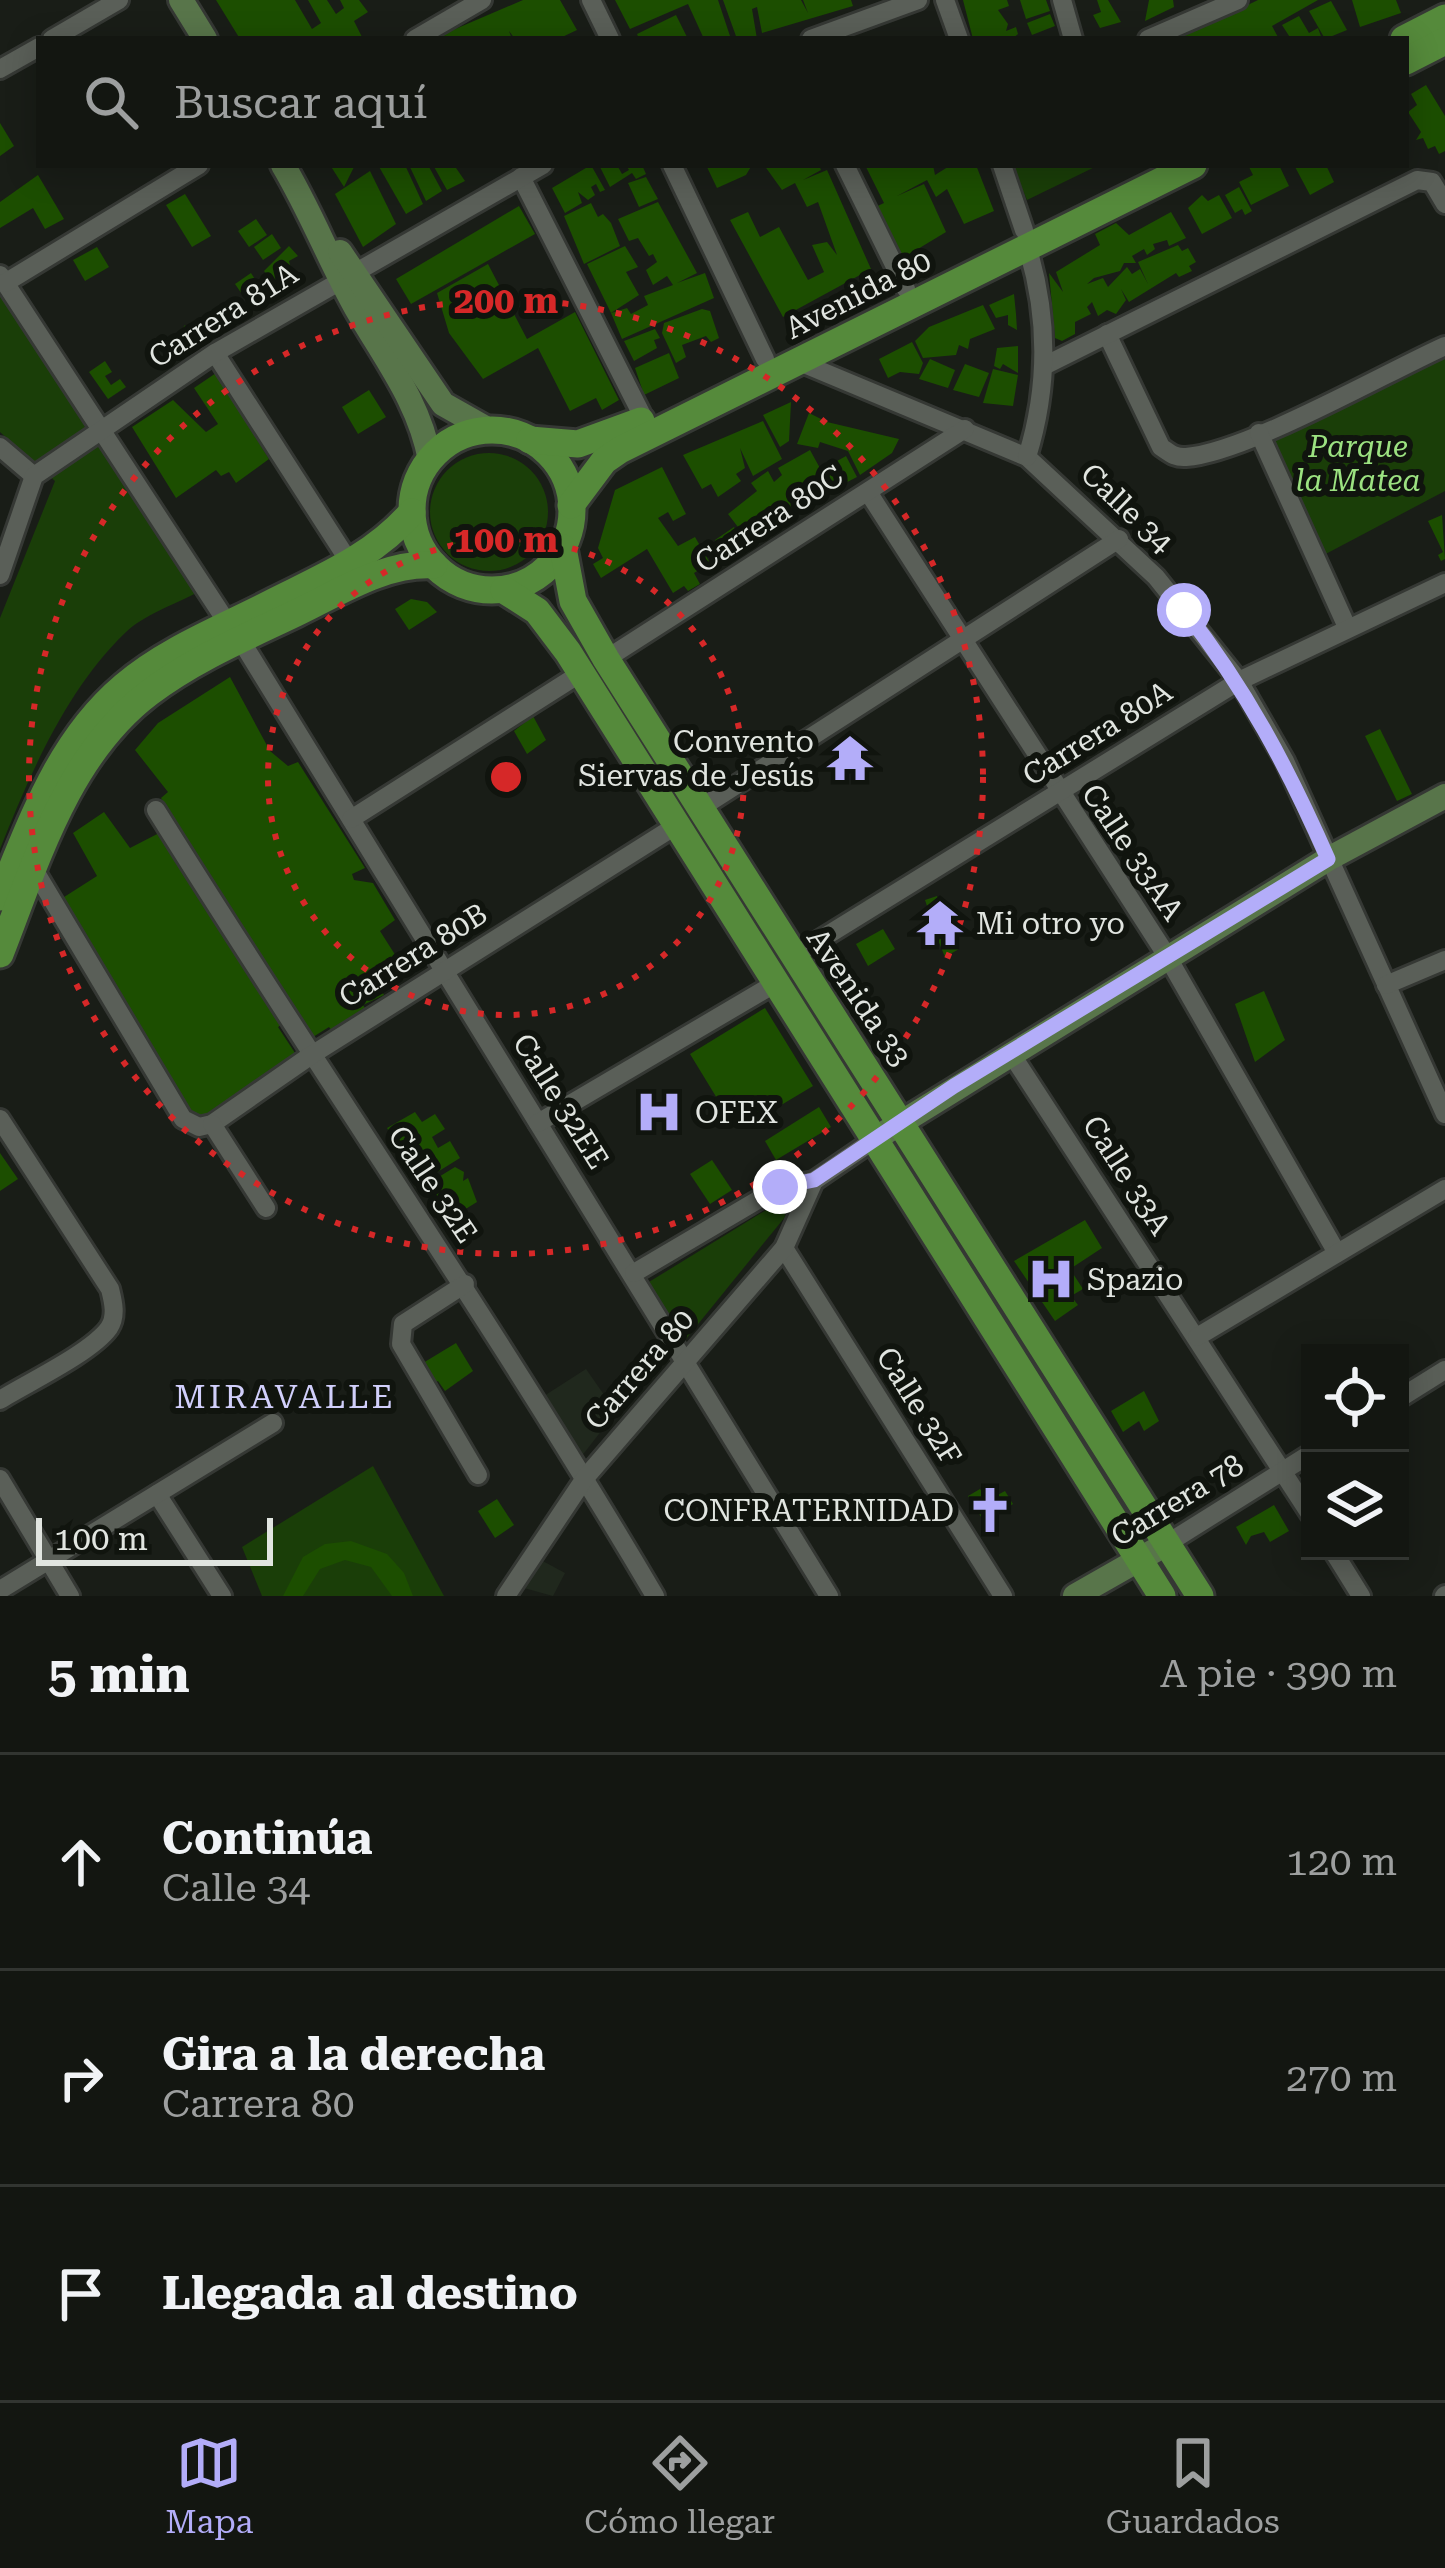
<!DOCTYPE html>
<html lang="es">
<head>
<meta charset="utf-8">
<style>
  body { margin:0; font-family:"Roboto Serif",serif; background:#20231f; color:#f1f3f6 }
  .controls { position:absolute; right:36px; bottom:36px; display:grid; overflow:hidden; border-radius:0px; box-shadow:0 6px 30px #0003 }
  .controls button { width:108px; height:108px; display:grid; place-items:center; padding:0; border:0; border-bottom:3px solid #323531; background:#131611; color:#f1f3f6; font:60px sans-serif }
  .scale { position:absolute; left:36px; bottom:30px; width:237px; box-sizing:border-box; padding-left:12px; border:6px solid #e1e5e0; border-top:0; font-size:33px; line-height:42px; white-space:nowrap; color:#e1e5e0; -webkit-text-stroke:9px #10140e; paint-order:stroke }
  .stop { position:absolute; width:36px; height:36px; margin:-27px; border:9px solid #b3adf9; border-radius:50%; background:#fff }
  .stop.end { background:#b3adf9; border-color:#fff; box-shadow:0 3px 12px #0008 }
  .list { margin:0; padding:0; list-style:none }
  h2 { display:flex; justify-content:space-between; align-items:center; height:156px; margin:0; padding:0 48px; font-size:51px }
  h2 small { font-size:39px; font-weight:400; color:#9d9f9f }
  .list li { display:grid; grid-template-columns:78px 1fr auto; gap:36px; align-items:center; box-sizing:border-box; height:216px; padding:0 48px; border-top:3px solid #323531 }
  .list b { display:block; font-size:45px; white-space:nowrap }
  .list p { margin:0; font-size:39px; white-space:nowrap; color:#9d9f9f }
  .list em { font-size:39px; font-style:normal; color:#9d9f9f }
  .icon { flex:none; width:66px; height:66px; fill:none; stroke:currentColor; stroke-width:2; stroke-linecap:round; stroke-linejoin:round }
  .map { position:relative; flex:none; width:1445px; height:1596px; overflow:hidden }
  .search { position:absolute; background:#131611; box-shadow:0 6px 30px #0003; left:36px; right:36px; top:36px; height:132px; display:flex; align-items:center; gap:30px; box-sizing:border-box; padding:0 42px; border-radius:0px; color:#9d9f9f; font-size:45px }
  .sheet { height:804px; background:#131611 }
  nav { display:flex; justify-content:space-around; align-items:center; box-sizing:border-box; height:168px; border-top:3px solid #323531; background:#131611; font-size:33px; color:#9d9f9f }
  nav a { display:grid; justify-items:center; gap:6px }
  nav .on { color:#b3adf9 }
  .map>svg:first-child { display:block }
  .built { fill:#20281d }
  .green { fill:#1a3e08 }
  .building { fill:#1c4e00 }
  .lines { fill:none; stroke-linecap:round; stroke-linejoin:round }
  .street-casing { stroke:#353834; stroke-width:24 }
  .secondary-casing { stroke:#353834; stroke-width:30 }
  .primary-casing { stroke:#353834; stroke-width:33 }
  .street { stroke:#5a5f58; stroke-width:18 }
  .secondary { stroke:#58754a; stroke-width:24 }
  .primary { stroke:#558a3b; stroke-width:27 }
  .route { stroke:#b3adf9; stroke-width:15 }
  .ring { fill:none; stroke:#d62828; stroke-width:6; stroke-dasharray:6 12 }
  .labels { text-anchor:middle; dominant-baseline:central; stroke-width:12; stroke-linejoin:round; paint-order:stroke }
  .street-label { font-size:30px; fill:#e1e5e0; stroke:#10140e }
  .park-label { font-size:30px; font-style:italic; fill:#9ce281; stroke:#10140e }
  .poi-label { font-size:30px; fill:#e1e5e0; stroke:#10140e; text-anchor:start }
  .neighbourhood-label { font-size:33px; letter-spacing:3px; fill:#d1cffb; stroke:#10140e }
  .centre { fill:#d62828; stroke:#10140e; stroke-width:6 }
  .ring-label { font-size:36px; text-anchor:middle; font-weight:bold; fill:#d62828; stroke:#10140e; stroke-width:12; stroke-linejoin:round; paint-order:stroke }
</style>
</head>
<body>
<div class="map">
<svg width="1445" height="1596" viewBox="0 0 1445 1596">
  <rect width="100%" height="100%" fill="#191d17"/>
  <g class="built">
    <polygon points="586,1369 616,1412 581,1457 544,1396"/>
    <polygon points="539,1559 565,1573 553,1596 524,1588"/>
  </g>
  <g class="green">
    <polygon points="1012,165 1099,165 1027,200"/>
    <path d="M0,281l198,311c-22,12 -55,23 -73,41 -59,57 -95,141 -125,216v-231l55,-137 -55,-49z"/>
    <polygon points="1445,350 1445,491 1320,557 1264,434"/>
    <circle cx="489" cy="512" r="59"/>
    <polygon points="784,1199 785,1217 677,1350 644,1285"/>
    <polygon points="373,1466 444,1596 262,1596 242,1547"/>
  </g>
  <g class="building">
    <polygon points="216,0 295,0 312,29 321,23 308,0 327,0 336,14 344,8 340,0 359,0 368,12 354,21 363,39 240,39"/>
    <polygon points="523,0 560,0 577,30 558,39 515,39 509,31 512,39 432,39"/>
    <polygon points="615,0 718,0 731,39 704,39 688,4 630,29"/>
    <polygon points="723,0 801,0 808,13 803,0 851,0 853,6 762,33 757,7 752,9 757,39 737,39"/>
    <polygon points="963,0 1007,0 1009,6 998,10 1008,24 1006,31 1016,27 1018,34 1012,39 973,39"/>
    <polygon points="1020,0 1046,0 1050,11 1026,19"/>
    <polygon points="1097,0 1108,0 1121,22 1100,28 1093,15 1101,12"/>
    <polygon points="1149,0 1173,0 1174,7 1145,21"/>
    <polygon points="1258,0 1318,0 1272,26 1279,39 1252,39 1259,30 1252,39 1178,39"/>
    <polygon points="1352,0 1396,0 1401,13 1360,27"/>
    <polygon points="1331,1 1347,30 1325,39 1309,11"/>
    <polygon points="1050,14 1055,26 1032,35 1027,23"/>
    <polygon points="676,15 688,39 639,39 637,34"/>
    <polygon points="1299,16 1309,33 1318,28 1322,39 1291,39 1282,25"/>
    <polygon points="1426,85 1445,116 1445,151 1439,154 1435,146 1428,149 1423,138 1416,140 1421,132 1408,112 1417,105 1411,94"/>
    <polygon points="0,123 14,146 0,156"/>
    <polygon points="330,165 355,165 344,187"/>
    <polygon points="378,165 405,165 423,204 406,214"/>
    <polygon points="409,165 428,165 442,191 426,201"/>
    <polygon points="433,165 454,165 465,181 447,190"/>
    <polygon points="591,165 605,190 600,192 596,184 591,187 595,195 588,200 578,192 582,203 565,213 552,188"/>
    <polygon points="599,165 617,165 622,174 629,170 626,165 642,165 646,174 636,179 632,173 610,187"/>
    <polygon points="706,165 752,165 746,175 717,188"/>
    <polygon points="764,165 819,165 821,170 803,180 827,170 871,269 783,317 730,220 748,212 760,237 779,227 808,280 824,272 812,245 827,242 837,255 818,202 807,207 795,183 782,190"/>
    <polygon points="865,165 933,165 935,175 951,165 976,165 994,211 964,224 947,189 936,197 927,180 897,196 924,184 946,232 898,261 871,209 884,203"/>
    <polygon points="1279,165 1289,186 1251,205 1239,182 1253,175 1249,167"/>
    <polygon points="1294,165 1326,165 1334,182 1310,195"/>
    <polygon points="370,171 396,224 363,247 335,194"/>
    <polygon points="38,175 64,219 45,229 33,208 0,228 0,202"/>
    <polygon points="646,177 658,199 639,207 628,183"/>
    <polygon points="1239,187 1252,211 1245,215 1242,209 1235,213 1225,195"/>
    <polygon points="185,194 211,236 192,247 166,205"/>
    <polygon points="1202,195 1208,201 1219,195 1232,218 1202,234 1188,208"/>
    <polygon points="658,202 697,273 677,283 705,273 714,298 622,339 611,313 627,308 631,314 648,305 644,296 673,285 667,276 653,285 646,270 657,262 653,254 649,256 638,238 629,241 618,219"/>
    <polygon points="591,203 598,217 603,214 611,223 620,246 584,264 564,216"/>
    <polygon points="519,206 535,234 411,304 396,279"/>
    <polygon points="1171,212 1186,238 1169,246 1167,240 1153,244 1155,249 1147,255 1144,249 1132,256 1136,263 1124,263 1120,271 1094,278 1087,284 1103,278 1108,287 1127,267 1132,274 1140,269 1148,284 1138,262 1178,245 1182,251 1188,248 1196,262 1189,266 1192,271 1179,277 1176,273 1129,302 1121,289 1126,300 1116,314 1107,310 1098,316 1092,302 1087,307 1091,314 1075,322 1075,334 1062,341 1055,338 1049,273 1063,292 1056,272 1100,245 1095,234 1116,223 1129,235"/>
    <polygon points="256,219 267,235 249,247 238,231"/>
    <polygon points="272,234 281,248 263,260 254,247"/>
    <polygon points="289,246 298,256 289,261 291,269 272,282 264,271"/>
    <polygon points="625,246 638,267 626,272 639,295 611,313 587,264"/>
    <polygon points="97,247 109,267 85,281 73,260"/>
    <polygon points="488,264 527,339 575,312 619,400 602,410 596,398 570,411 538,348 483,379 449,333 437,293"/>
    <polygon points="251,273 262,290 246,300 235,284"/>
    <polygon points="1014,294 1016,314 1017,330 1008,325 1008,315 996,318 989,305"/>
    <polygon points="983,305 995,329 970,339 968,349 959,345 956,355 923,358 915,341 929,327"/>
    <polygon points="702,309 710,311 719,338 711,342 706,336 682,345 686,357 676,363 662,333 664,323"/>
    <polygon points="185,325 199,343 178,361 169,347"/>
    <polygon points="655,329 660,338 654,340 657,348 634,361 624,341"/>
    <polygon points="912,342 923,363 919,374 900,372 888,378 879,359"/>
    <polygon points="1018,346 1018,373 1003,364 1000,369 994,366 997,348"/>
    <polygon points="669,353 679,378 644,395 635,368"/>
    <polygon points="930,359 955,370 948,388 919,379"/>
    <polygon points="105,361 112,372 105,376 111,385 120,379 126,387 108,399 89,372"/>
    <polygon points="965,364 989,373 979,397 953,390"/>
    <polygon points="993,369 1018,375 1013,406 983,403"/>
    <polygon points="216,373 269,459 236,483 229,472 221,476 216,470 176,498 132,427 173,400 206,432 218,424 194,388"/>
    <polygon points="369,390 386,417 358,434 342,407"/>
    <polygon points="791,402 789,441 780,447 763,415"/>
    <polygon points="809,413 827,422 899,439 892,453 860,475 848,451 820,442 818,448 797,444"/>
    <polygon points="763,421 782,459 753,476 740,448 745,468 736,474 741,481 718,497 711,484 702,489 683,455"/>
    <polygon points="810,450 821,470 846,456 857,477 744,535 728,514 757,491 751,483 768,471 774,482 782,475 778,468"/>
    <polygon points="662,467 686,514 673,521 668,512 658,518 678,546 695,537 710,563 694,573 700,584 688,591 684,586 673,593 647,549 601,578 593,564 603,558 598,548 615,490"/>
    <polygon points="1442,515 1445,559 1441,561 1438,555 1443,552 1428,521"/>
    <polygon points="734,527 744,547 724,560 715,540"/>
    <polygon points="411,599 427,602 437,612 409,630 395,609"/>
    <polygon points="230,677 270,751 288,766 298,762 365,868 352,874 354,880 373,883 395,920 380,931 406,972 380,988 384,995 363,1005 368,1013 335,1035 329,1027 313,1037 161,798 168,792 135,750 158,723"/>
    <polygon points="533,716 546,740 527,754 514,731"/>
    <polygon points="1380,729 1412,794 1397,801 1365,736"/>
    <polygon points="845,740 864,764 860,775 851,760 844,765 829,749"/>
    <polygon points="104,812 130,848 163,831 285,1022 278,1027 297,1056 195,1121 61,899 97,876 73,833"/>
    <polygon points="937,896 959,949 945,957 938,940 944,938 941,930 936,933 925,900"/>
    <polygon points="883,929 895,949 868,966 856,944"/>
    <polygon points="1264,991 1285,1040 1255,1062 1235,1004"/>
    <polygon points="765,1008 813,1086 761,1117 750,1098 726,1113 690,1054"/>
    <polygon points="819,1107 831,1127 776,1160 765,1141"/>
    <polygon points="415,1112 422,1122 435,1114 445,1129 432,1137 438,1148 450,1141 460,1158 415,1186 404,1169 410,1165 387,1128"/>
    <polygon points="0,1153 18,1179 0,1191"/>
    <polygon points="712,1160 732,1190 710,1204 690,1174"/>
    <polygon points="455,1167 464,1172 463,1181 468,1178 477,1202 446,1221 424,1186"/>
    <polygon points="1085,1220 1102,1248 1070,1269 1083,1289 1071,1296 1078,1305 1055,1321 1014,1261"/>
    <polygon points="456,1343 473,1371 445,1391 438,1381 430,1386 418,1366"/>
    <polygon points="1144,1391 1159,1421 1144,1431 1139,1421 1123,1432 1111,1411"/>
    <polygon points="980,1489 988,1500 1005,1491 1013,1504 992,1517 988,1528 968,1496"/>
    <polygon points="497,1499 514,1525 495,1538 478,1511"/>
    <polygon points="1274,1505 1289,1531 1270,1542 1264,1532 1251,1536 1246,1545 1236,1527"/>
    <polygon points="351,1541 387,1554 404,1573 413,1596 392,1596 371,1567 345,1560 320,1569 303,1596 283,1596 303,1557 325,1544"/>
  </g>
  <g class="lines">
    <defs>
      <g id="street">
        <polyline points="591,0 610,39"/>
        <polyline points="945,0 959,39"/>
        <polyline points="1062,0 1073,39"/>
        <polyline points="52,39 119,0"/>
        <polyline points="415,39 482,0"/>
        <polyline points="811,39 918,0"/>
        <polyline points="1148,39 1238,0"/>
        <polyline points="0,69 39,47"/>
        <polyline points="672,165 765,359"/>
        <polyline points="845,165 906,289"/>
        <polyline points="1002,165 1024,230"/>
        <polyline points="521,177 644,419"/>
        <polyline points="0,275 228,624"/>
        <polyline points="5,283 199,165"/>
        <path d="M1107,334l54,113c9,6 14,11 25,10 59,-4 199,-84 259,-111"/>
        <polyline points="215,353 350,563"/>
        <polyline points="797,361 1027,457 1156,577 1239,681 1285,761 1445,1114"/>
        <polyline points="1044,366 1417,180 1432,182 1445,204"/>
        <polyline points="1259,433 1347,627"/>
        <polyline points="0,447 34,476"/>
        <path d="M1027,457c22,-71 22,-140 0,-211"/>
        <polyline points="868,492 1167,956 1337,1253"/>
        <polyline points="0,575 34,476 215,353 543,165"/>
        <polyline points="240,639 829,1596"/>
        <polyline points="606,659 965,429"/>
        <polyline points="699,809 1119,539"/>
        <path d="M156,810c164,263 341,518 499,786"/>
        <polyline points="351,819 581,673"/>
        <polyline points="35,871 183,1119 199,1127 212,1124 310,1056 677,825"/>
        <polyline points="792,957 1239,681 1445,583"/>
        <polyline points="1386,985 1445,960"/>
        <polyline points="1010,1052 1310,1514"/>
        <path d="M0,1119l110,170c3,12 7,27 -1,39 -18,25 -82,55 -109,72"/>
        <polyline points="538,1123 776,983"/>
        <polyline points="212,1124 266,1208"/>
        <polyline points="784,1248 1003,1596"/>
        <polyline points="634,1273 780,1187 814,1181"/>
        <polyline points="465,1284 403,1324 401,1344 478,1475"/>
        <polyline points="1197,1337 1445,1189"/>
        <polyline points="1400,1398 1445,1370"/>
        <polyline points="0,1479 70,1596"/>
        <polyline points="157,1494 222,1596"/>
        <polyline points="1168,1543 1310,1454"/>
        <polyline points="1333,1551 1361,1596"/>
        <polyline points="0,1590 273,1423"/>
        <polyline points="506,1596 585,1478 784,1248 814,1181 874,1140"/>
        <polyline points="1444,1596 1445,1595"/>
      </g>
      <g id="secondary">
        <polyline points="181,0 205,39"/>
        <path d="M283,165c28,47 47,97 73,143 29,51 63,93 74,152"/>
        <polyline points="340,252 443,404 489,430"/>
        <polyline points="886,1132 1328,859 1445,796"/>
        <polyline points="1075,1596 1168,1543"/>
      </g>
      <g id="primary">
        <polyline points="1404,39 1445,18"/>
        <polyline points="1406,61 1445,41"/>
        <circle cx="492" cy="510" r="80"/>
        <polyline points="530,440 578,444 641,421"/>
        <polyline points="571,505 604,461 620,450 1193,165"/>
        <polyline points="563,548 573,601 606,659 1200,1596"/>
        <polyline points="504,590 537,611 568,652 1162,1596"/>
        <path d="M0,897c32,-76 59,-156 124,-211 43,-37 101,-59 151,-85 50,-25 100,-46 137,-89"/>
        <path d="M0,954c36,-92 67,-199 149,-261 45,-34 97,-56 147,-80 42,-20 89,-51 138,-48"/>
      </g>
    </defs>
    <use href="#street" class="street-casing"/>
    <use href="#secondary" class="secondary-casing"/>
    <use href="#primary" class="primary-casing"/>
    <use href="#street" class="street"/>
    <use href="#secondary" class="secondary"/>
    <use href="#primary" class="primary"/>
  </g>
  <g class="lines">
    <path class="route" d="M780,1187l34,-7 140,-94 374,-227c-40,-91 -82,-170 -144,-249"/>
  </g>
  <g class="ring">
    <circle cx="506" cy="777" r="238"/>
    <circle cx="506" cy="777" r="477"/>
  </g>
  <defs>
    <symbol id="temple-bare" viewBox="-9 -9 18 18"><path d="M0-6L5-2H3V0L6.5 2.5H4V6H1.5V3h-3V6H-4V2.5H-6.5L-3 0V-2H-5Z" fill="#b3adf9" stroke="#10140e" stroke-width="2.5" paint-order="stroke"/></symbol>
    <symbol id="hospital-bare" viewBox="-9 -9 18 18"><path d="M-5-5h3v3.5h4V-5h3V5h-3V1.5h-4V5h-3Z" fill="#b3adf9" stroke="#10140e" stroke-width="2.5" paint-order="stroke"/></symbol>
    <symbol id="church-bare" viewBox="-9 -9 18 18"><path d="M-1.2-6h2.4v3.5h3.3v2.4h-3.3V6h-2.4V-.1h-3.3v-2.4h3.3Z" fill="#b3adf9" stroke="#10140e" stroke-width="2.5" paint-order="stroke"/></symbol>
  </defs>
  <g fill-rule="evenodd">
    <use href="#temple-bare" x="817" y="725" width="66" height="66"/>
    <use href="#temple-bare" x="907" y="890" width="66" height="66"/>
    <use href="#hospital-bare" x="626" y="1079" width="66" height="66"/>
    <use href="#hospital-bare" x="1018" y="1246" width="66" height="66"/>
    <use href="#church-bare" x="957" y="1477" width="66" height="66"/>
  </g>
  <g class="labels">
    <g class="street-label">
      <text transform="translate(858 294) rotate(-27)">Avenida 80</text>
      <text transform="translate(223 315) rotate(-32)">Carrera 81A</text>
      <text transform="translate(1127 508) rotate(44)">Calle 34</text>
      <text transform="translate(769 519) rotate(-33)">Carrera 80C</text>
      <text transform="translate(1097 733) rotate(-32)">Carrera 80A</text>
      <text transform="translate(1133 852) rotate(56)">Calle 33AA</text>
      <text transform="translate(413 955) rotate(-32)">Carrera 80B</text>
      <text transform="translate(859 997) rotate(56)">Avenida 33</text>
      <text transform="translate(561 1101) rotate(58)">Calle 32EE</text>
      <text transform="translate(1127 1175) rotate(57)">Calle 33A</text>
      <text transform="translate(433 1184) rotate(56)">Calle 32E</text>
      <text transform="translate(639 1369) rotate(-49)">Carrera 80</text>
      <text transform="translate(919 1406) rotate(58)">Calle 32F</text>
      <text transform="translate(1177 1500) rotate(-31)">Carrera 78</text>
    </g>
    <g class="park-label">
      <text x="1358" y="446">Parque<tspan x="1358" dy="34">la Matea</tspan></text>
    </g>
    <g class="poi-label">
      <text x="814" y="741" text-anchor="end">Convento<tspan x="814" dy="34">Siervas de Jesús</tspan></text>
      <text x="976" y="923">Mi otro yo</text>
      <text x="695" y="1112">OFEX</text>
      <text x="1087" y="1279">Spazio</text>
      <text x="954" y="1510" text-anchor="end">CONFRATERNIDAD</text>
    </g>
    <g class="neighbourhood-label">
      <text x="285" y="1396">MIRAVALLE</text>
    </g>
  </g>
  <circle cx="506" cy="777" r="18" class="centre"/>
  <g class="ring-label">
    <text x="506" y="313">200 m</text>
    <text x="506" y="552">100 m</text>
  </g>
</svg>
<div class="controls">
<button><svg class="icon" aria-label="locate" viewBox="0 0 24 24"><circle cx="12" cy="12" r="6"/><path d="M12 2v4M12 18v4M2 12h4M18 12h4"/></svg></button>
<button><svg class="icon" aria-label="layers" viewBox="0 0 24 24"><path d="M12 4l9 5-9 5-9-5zM3 14l9 5 9-5"/></svg></button>
</div>
<div class="scale">100 m</div>
<div class="stop" style="left:1184px;top:610px"></div>
<div class="stop end" style="left:780px;top:1187px"></div>
<div class="search"><svg class="icon" aria-label="search" viewBox="0 0 24 24"><circle cx="10" cy="10" r="6"/><path d="M15 15l6 6"/></svg>Buscar aquí</div>
</div>
<section class="sheet">
<h2>5 min<small>A pie · 390 m</small></h2>
<ul class="list">
<li><svg class="icon" aria-label="ahead" viewBox="0 0 24 24"><path d="M12 20V5M6 11l6-6 6 6"/></svg><div><b>Continúa</b><p>Calle 34</p></div><em>120 m</em></li>
<li><svg class="icon" aria-label="right" viewBox="0 0 24 24"><path d="M7 20v-9h11M14 6l5 5-5 5"/></svg><div><b>Gira a la derecha</b><p>Carrera 80</p></div><em>270 m</em></li>
<li><svg class="icon" aria-label="arrive" viewBox="0 0 24 24"><path d="M6 21V4h12l-3 4 3 4H6"/></svg><div><b>Llegada al destino</b></div></li>
</ul>
</section>
<nav>
<a class="on"><svg class="icon" aria-label="map" viewBox="0 0 24 24"><path d="M3 6l6-2 6 2 6-2v14l-6 2-6-2-6 2zM9 4v14M15 6v14"/></svg>Mapa</a>
<a><svg class="icon" aria-label="directions" viewBox="0 0 24 24"><path d="M12 3l9 9-9 9-9-9zM9 14v-3h6M13 9l2 2-2 2"/></svg>Cómo llegar</a>
<a><svg class="icon" aria-label="saved" viewBox="0 0 24 24"><path d="M7 4h10v16l-5-4-5 4z"/></svg>Guardados</a>
</nav>
</body>
</html>
